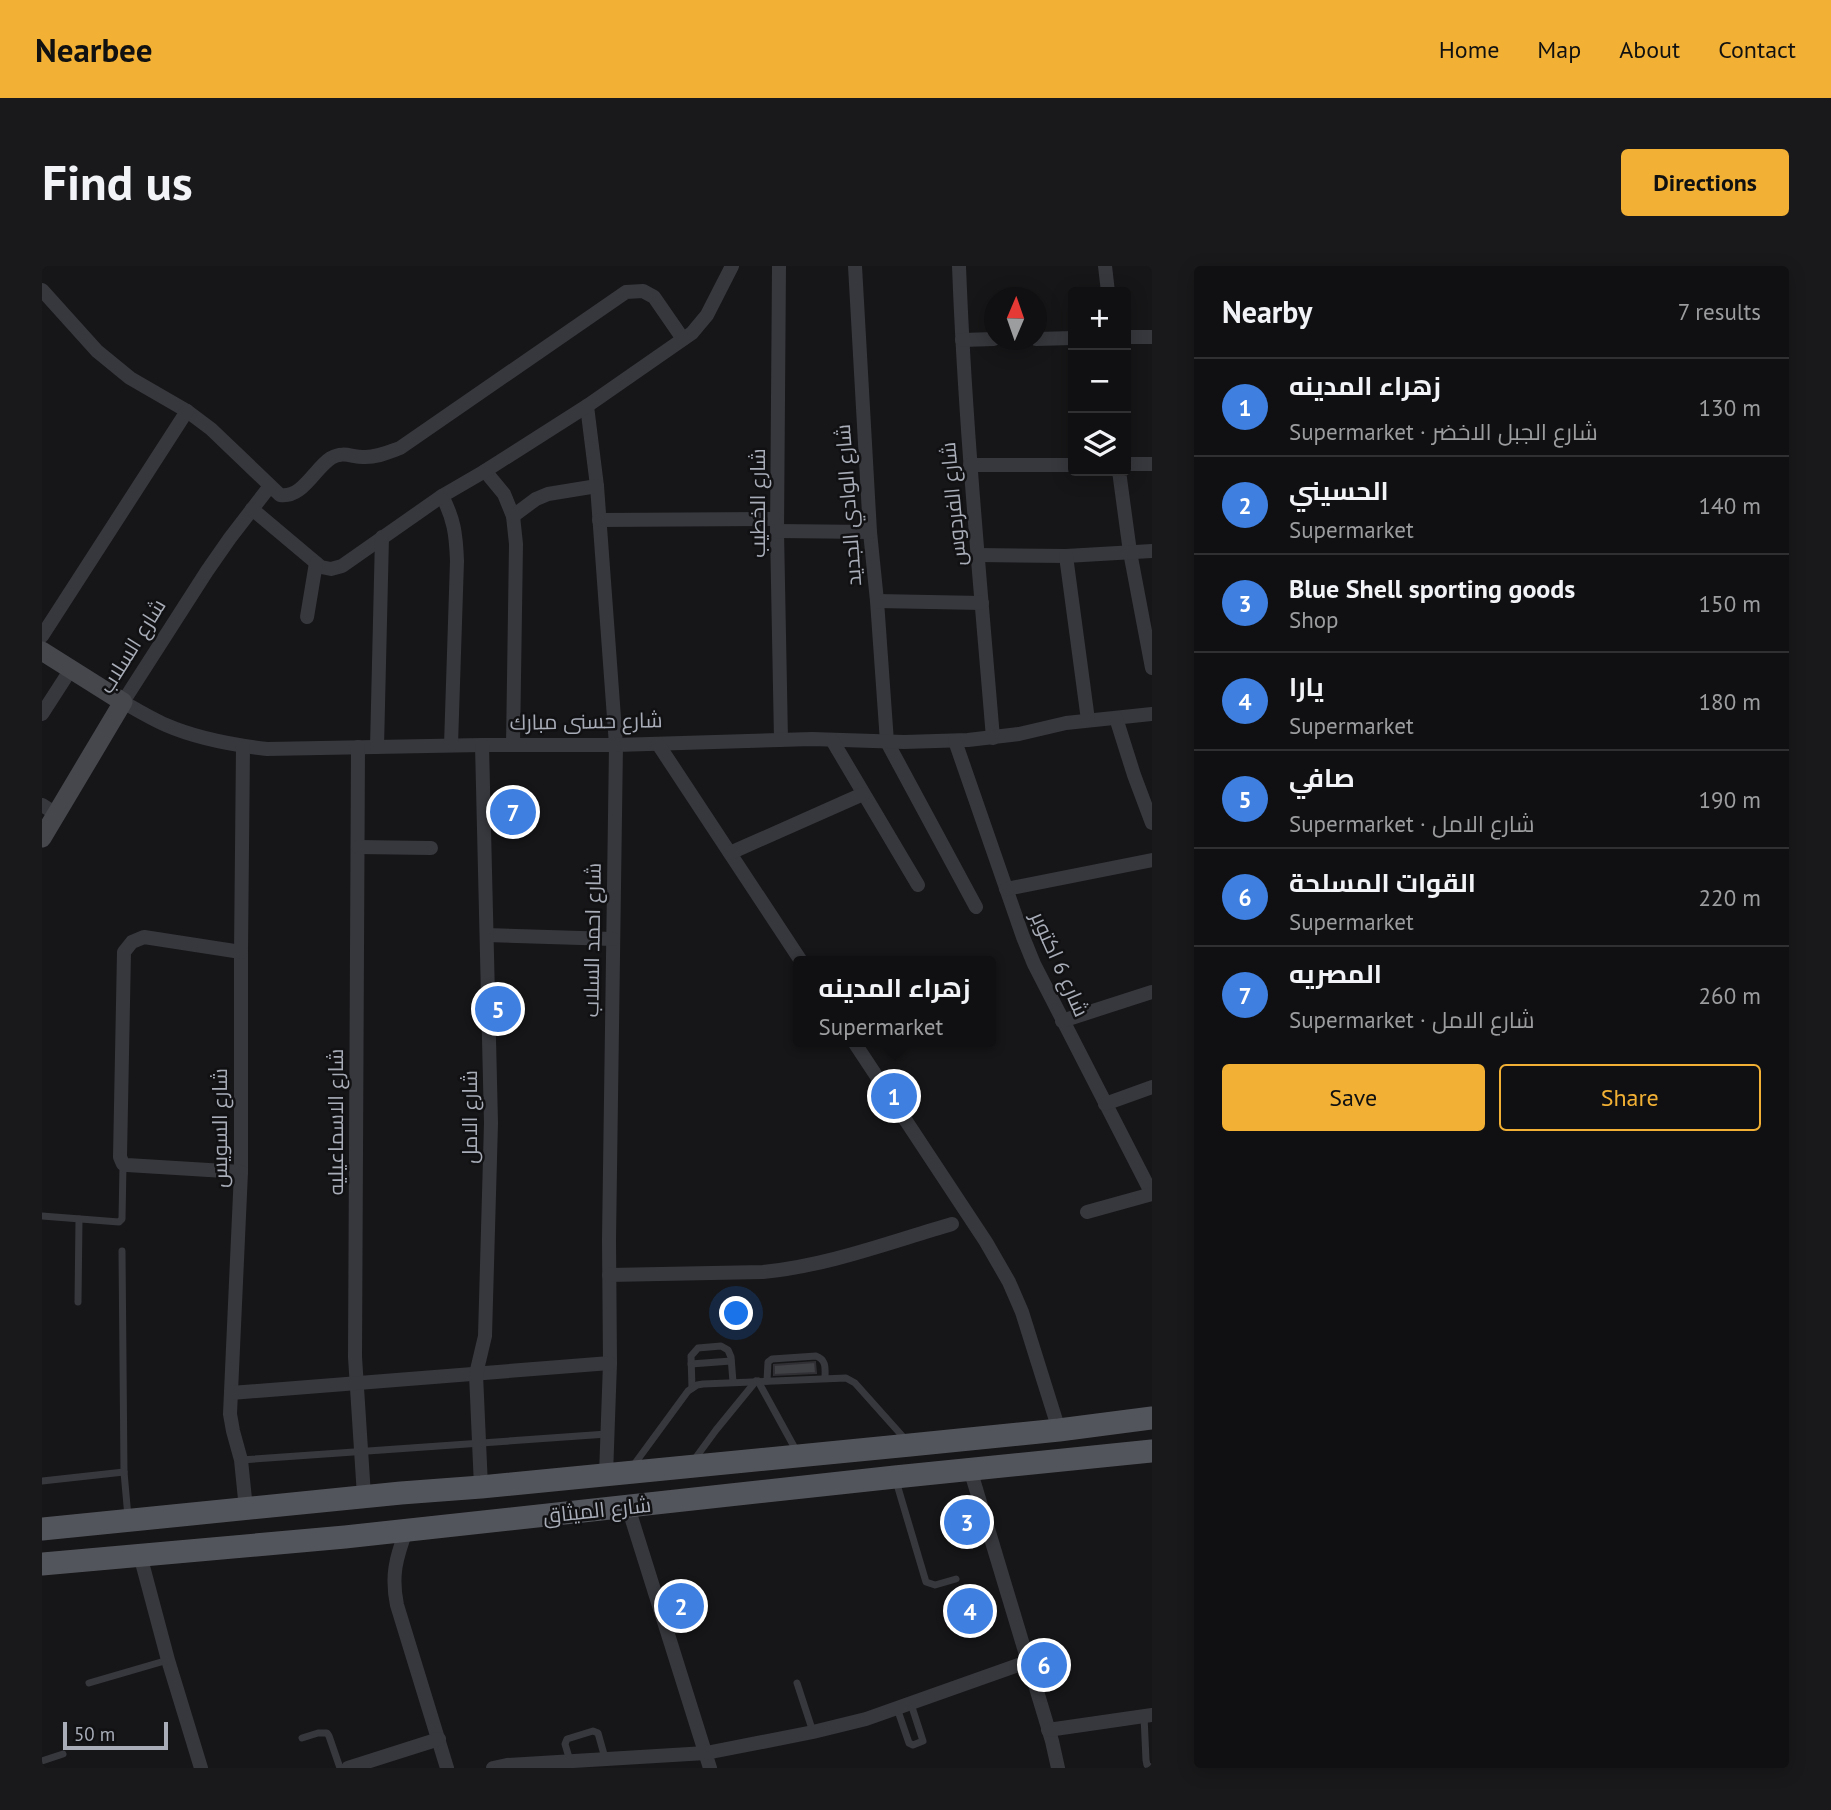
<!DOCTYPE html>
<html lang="en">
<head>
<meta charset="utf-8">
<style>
  body { margin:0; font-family:"PT Sans",Cairo,sans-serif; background:#19191b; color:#f1f3f6 }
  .controls { position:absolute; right:21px; top:21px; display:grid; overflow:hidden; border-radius:7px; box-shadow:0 4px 18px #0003 }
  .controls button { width:63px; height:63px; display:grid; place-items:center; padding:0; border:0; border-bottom:2px solid #303032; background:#101012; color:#f1f3f6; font:35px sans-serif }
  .compass { position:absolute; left:942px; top:21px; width:63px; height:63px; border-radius:50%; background:#101012; box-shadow:0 4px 18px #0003; rotate:2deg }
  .scale { position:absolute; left:21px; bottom:18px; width:105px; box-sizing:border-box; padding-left:7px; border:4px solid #a8adb8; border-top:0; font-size:19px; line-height:24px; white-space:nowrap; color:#a8adb8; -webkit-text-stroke:5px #111113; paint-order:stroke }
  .you { position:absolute; left:695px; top:1048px; width:24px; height:24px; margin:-18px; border:5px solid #fff; border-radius:50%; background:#1a73e8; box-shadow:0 0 0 10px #1a73e833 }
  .badge { display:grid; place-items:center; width:46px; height:46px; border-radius:50%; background:#f2b134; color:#fff; font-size:23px; font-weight:700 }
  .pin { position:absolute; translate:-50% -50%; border:4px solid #fff; box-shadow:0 2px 7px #0006 }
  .popup { position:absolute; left:751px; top:690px; width:203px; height:91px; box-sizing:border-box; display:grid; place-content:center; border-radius:7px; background:#101012; filter:drop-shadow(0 2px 5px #0005); font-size:23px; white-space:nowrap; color:#9c9d9f }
  .popup b { font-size:26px; color:#f1f3f6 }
  .popup::after { content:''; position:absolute; left:50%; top:100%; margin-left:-14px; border:14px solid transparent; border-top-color:#101012 }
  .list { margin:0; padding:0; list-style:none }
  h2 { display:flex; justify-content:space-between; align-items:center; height:91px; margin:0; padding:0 28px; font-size:30px }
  h2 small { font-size:23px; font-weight:400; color:#9c9d9f }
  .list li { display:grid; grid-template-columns:46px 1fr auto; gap:21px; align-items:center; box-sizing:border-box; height:98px; padding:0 28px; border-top:2px solid #303032 }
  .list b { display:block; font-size:26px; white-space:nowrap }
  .list p { margin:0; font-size:23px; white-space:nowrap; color:#9c9d9f }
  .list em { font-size:23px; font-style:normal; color:#9c9d9f }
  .actions { display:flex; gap:14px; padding:21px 28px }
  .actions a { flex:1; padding:16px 0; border:2px solid #f2b134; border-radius:7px; text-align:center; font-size:24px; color:#f2b134 }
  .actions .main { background:#f2b134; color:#111 }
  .icon { flex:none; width:38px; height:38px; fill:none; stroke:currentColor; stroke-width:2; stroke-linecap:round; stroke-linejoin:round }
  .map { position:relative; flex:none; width:1110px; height:1502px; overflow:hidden; border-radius:7px }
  header { display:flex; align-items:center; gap:42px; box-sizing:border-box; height:98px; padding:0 35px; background:#f2b134; color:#111 }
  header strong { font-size:33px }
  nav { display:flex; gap:38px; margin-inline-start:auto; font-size:24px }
  .intro { display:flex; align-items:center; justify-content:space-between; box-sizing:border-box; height:168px; padding:0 42px }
  h1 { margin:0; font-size:49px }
  .button { padding:18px 32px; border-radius:7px; background:#f2b134; color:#111; font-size:24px; font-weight:700 }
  main { display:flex; gap:42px; padding:0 42px }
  aside { flex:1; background:#101012; border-radius:7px; box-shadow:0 4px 18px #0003 }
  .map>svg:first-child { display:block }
  .building { fill:#404145; stroke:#303034; stroke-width:2 }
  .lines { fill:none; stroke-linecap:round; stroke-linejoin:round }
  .lane { stroke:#37383d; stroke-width:7 }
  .street { stroke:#37383d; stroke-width:14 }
  .secondary { stroke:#45474d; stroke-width:19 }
  .primary { stroke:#53555c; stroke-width:23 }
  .labels { text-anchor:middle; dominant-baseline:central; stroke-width:5; stroke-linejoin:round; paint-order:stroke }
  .street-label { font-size:21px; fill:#a8adb8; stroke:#111113 }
</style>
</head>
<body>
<header>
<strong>Nearbee</strong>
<nav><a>Home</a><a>Map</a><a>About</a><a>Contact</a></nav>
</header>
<div class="intro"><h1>Find us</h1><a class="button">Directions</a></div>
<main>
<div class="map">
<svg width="1110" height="1502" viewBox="0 0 1110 1502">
  <rect width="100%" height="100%" fill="#161618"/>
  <polygon class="building" points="773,1096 774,1107 732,1109 732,1099"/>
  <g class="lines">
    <g class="lane">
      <polyline points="0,950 77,956 80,953 81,899"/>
      <polyline points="80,985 82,1206 86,1251"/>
      <polyline points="36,1036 37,953"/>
      <polyline points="649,1098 689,1095"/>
      <polyline points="716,1115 755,1186"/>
      <path d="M725,1115l1,-19 4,-3 44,-3c11,4 9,13 9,22"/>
      <polyline points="650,1122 649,1090 656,1082 679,1080 686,1084 689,1091 691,1116"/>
      <polyline points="199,1194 565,1168"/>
      <polyline points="652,1194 674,1164 714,1115"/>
      <polyline points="591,1200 646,1125 655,1119 661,1118 804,1112 813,1117 863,1173"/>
      <polyline points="0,1215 82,1206"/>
      <polyline points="854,1215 884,1316 893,1319 914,1313"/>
      <polyline points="47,1417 126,1394"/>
      <polyline points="755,1417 771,1466"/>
      <polyline points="855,1442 867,1477 871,1479 881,1475 869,1438"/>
      <polyline points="1102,1450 1104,1494 1105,1499 1110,1502"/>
      <polyline points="260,1472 276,1467 285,1467 287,1470 298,1502"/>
      <polyline points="0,1495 21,1488"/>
      <polyline points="528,1495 523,1478 525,1473 551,1465 556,1467 563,1492"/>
    </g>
    <g class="street">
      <polyline points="737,0 735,265 739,474"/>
      <polyline points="813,0 828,266 835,335 845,476 934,641"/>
      <path d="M917,0c6,158 21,315 34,472"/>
      <polyline points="1063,0 1066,26"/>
      <path d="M0,24l55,61 33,27 57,33 24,18 69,66c23,3 34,-26 51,-37 12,-7 21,-1 32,-1 13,1 26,-5 37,-9l226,-156 17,-1 11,6 29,42"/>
      <polyline points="1084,71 1110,71"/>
      <polyline points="994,73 1031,72"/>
      <polyline points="920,74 952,73"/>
      <polyline points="545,140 555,220 574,479 567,974 568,1097 564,1209"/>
      <polyline points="1084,198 1110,198"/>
      <polyline points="928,199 1031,199"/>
      <polyline points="443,205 462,228 471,250 474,278 471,479"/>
      <polyline points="1077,205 1088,286 1110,402"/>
      <path d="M228,220l-40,52 -23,33 -84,131c14,8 29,17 43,23 32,14 67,20 101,24l215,-4h134l196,-6 92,3 64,-2 51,-6 47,-11 86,-9"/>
      <path d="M400,230c12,23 14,38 15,65l-6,184"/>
      <polyline points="210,243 279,301 289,303 300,300 400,230 443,205 545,140 650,67 665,49 690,0"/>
      <polyline points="471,250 494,233 506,228 555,220"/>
      <polyline points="557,254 735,253"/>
      <polyline points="735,265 828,266"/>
      <polyline points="936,289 1024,290 1110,285"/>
      <polyline points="1024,290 1046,454"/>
      <polyline points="835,335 940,337"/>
      <polyline points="265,351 274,297"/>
      <polyline points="0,370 145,145"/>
      <polyline points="0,448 29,403"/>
      <polyline points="1074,452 1092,509 1110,557"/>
      <polyline points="790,474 876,619"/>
      <polyline points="913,475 981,671 992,698 1110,928"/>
      <polyline points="616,478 759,695"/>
      <polyline points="201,480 199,686 199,906 188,1148 191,1165 199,1194 204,1243"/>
      <polyline points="316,481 313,1091 322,1230"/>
      <polyline points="335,481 340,271"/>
      <polyline points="0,539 14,548"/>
      <polyline points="316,581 389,582"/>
      <polyline points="688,587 821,528"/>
      <polyline points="964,623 1110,594"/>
      <polyline points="445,669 571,673"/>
      <polyline points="199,686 102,671 90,676 82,686 78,891 81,898 85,899 199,906"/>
      <polyline points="1020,755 1110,726"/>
      <polyline points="812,776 944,976 967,1016 980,1046 1017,1164"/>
      <polyline points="1063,838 1110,821"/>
      <polyline points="1045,946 1110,928"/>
      <path d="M567,1009l154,-3c64,-6 127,-30 189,-48"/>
      <polyline points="189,1127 568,1097"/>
      <polyline points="928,1203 1010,1475 1016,1502"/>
      <polyline points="439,1221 434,1108 443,1070 449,857 440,479"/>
      <polyline points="586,1241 668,1502"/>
      <path d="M364,1265c-10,27 -15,45 -9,74l50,163"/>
      <polyline points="98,1289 126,1394 159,1502"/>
      <polyline points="1006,1464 1110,1449"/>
      <polyline points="306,1502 397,1473"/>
      <polyline points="451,1502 465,1499 664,1487 771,1466 824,1453 985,1396"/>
    </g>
    <polyline class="secondary" points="0,385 81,436 0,572"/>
    <g class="primary">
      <polyline points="0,1263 359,1227 439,1221 868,1179 1017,1164 1110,1152"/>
      <polyline points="0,1298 303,1271 853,1211 1110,1185"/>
    </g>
  </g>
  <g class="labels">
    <g class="street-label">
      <text transform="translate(715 237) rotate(-90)">شارع الخطيب</text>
      <text transform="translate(911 238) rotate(-95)">شارع الفردوس</text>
      <text transform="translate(806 239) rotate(-94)">شارع الوادي الجديد</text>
      <text transform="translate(90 380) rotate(-58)">شارع السلاب</text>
      <text transform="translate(544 455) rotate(-1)">شارع حسنى مبارك</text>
      <text transform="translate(550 674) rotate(-89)">شارع احمد السلاب</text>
      <text transform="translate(1018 698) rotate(66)">شارع 6 اكتوبر</text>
      <text transform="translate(427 851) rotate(-90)">شارع الامل</text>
      <text transform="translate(293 856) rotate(-90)">شارع الاسماعيليه</text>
      <text transform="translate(177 862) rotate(-90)">شارع السويس</text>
      <text transform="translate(555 1244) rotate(-6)">شارع الميثاق</text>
    </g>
  </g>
</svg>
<div class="controls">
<button>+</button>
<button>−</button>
<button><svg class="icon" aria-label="layers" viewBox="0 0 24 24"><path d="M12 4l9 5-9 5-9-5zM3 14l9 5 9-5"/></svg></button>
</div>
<svg class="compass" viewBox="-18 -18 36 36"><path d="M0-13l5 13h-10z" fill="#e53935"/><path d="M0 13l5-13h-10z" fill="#9c9d9f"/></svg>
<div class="scale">50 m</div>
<div class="you"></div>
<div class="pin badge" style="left:852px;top:830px;background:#3f7fe0">1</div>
<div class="popup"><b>زهراء المدينه</b>Supermarket</div>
<div class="pin badge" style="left:639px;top:1340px;background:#3f7fe0">2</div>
<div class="pin badge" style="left:925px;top:1256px;background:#3f7fe0">3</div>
<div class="pin badge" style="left:928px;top:1345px;background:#3f7fe0">4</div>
<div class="pin badge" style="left:456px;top:743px;background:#3f7fe0">5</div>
<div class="pin badge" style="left:1002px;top:1399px;background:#3f7fe0">6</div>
<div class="pin badge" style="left:471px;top:546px;background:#3f7fe0">7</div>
</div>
<aside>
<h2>Nearby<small>7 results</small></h2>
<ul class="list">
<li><span class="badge" style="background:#3f7fe0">1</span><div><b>زهراء المدينه</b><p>Supermarket · شارع الجبل الاخضر</p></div><em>130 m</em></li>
<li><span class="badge" style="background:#3f7fe0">2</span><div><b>الحسيني</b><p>Supermarket</p></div><em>140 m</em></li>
<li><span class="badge" style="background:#3f7fe0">3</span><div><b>Blue Shell sporting goods</b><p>Shop</p></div><em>150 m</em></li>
<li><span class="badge" style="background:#3f7fe0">4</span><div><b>يارا</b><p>Supermarket</p></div><em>180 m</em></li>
<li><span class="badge" style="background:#3f7fe0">5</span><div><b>صافي</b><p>Supermarket · شارع الامل</p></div><em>190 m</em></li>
<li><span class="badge" style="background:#3f7fe0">6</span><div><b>القوات المسلحة</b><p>Supermarket</p></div><em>220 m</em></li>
<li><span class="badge" style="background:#3f7fe0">7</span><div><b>المصريه</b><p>Supermarket · شارع الامل</p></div><em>260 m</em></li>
</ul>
<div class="actions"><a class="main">Save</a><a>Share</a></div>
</aside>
</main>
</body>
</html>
